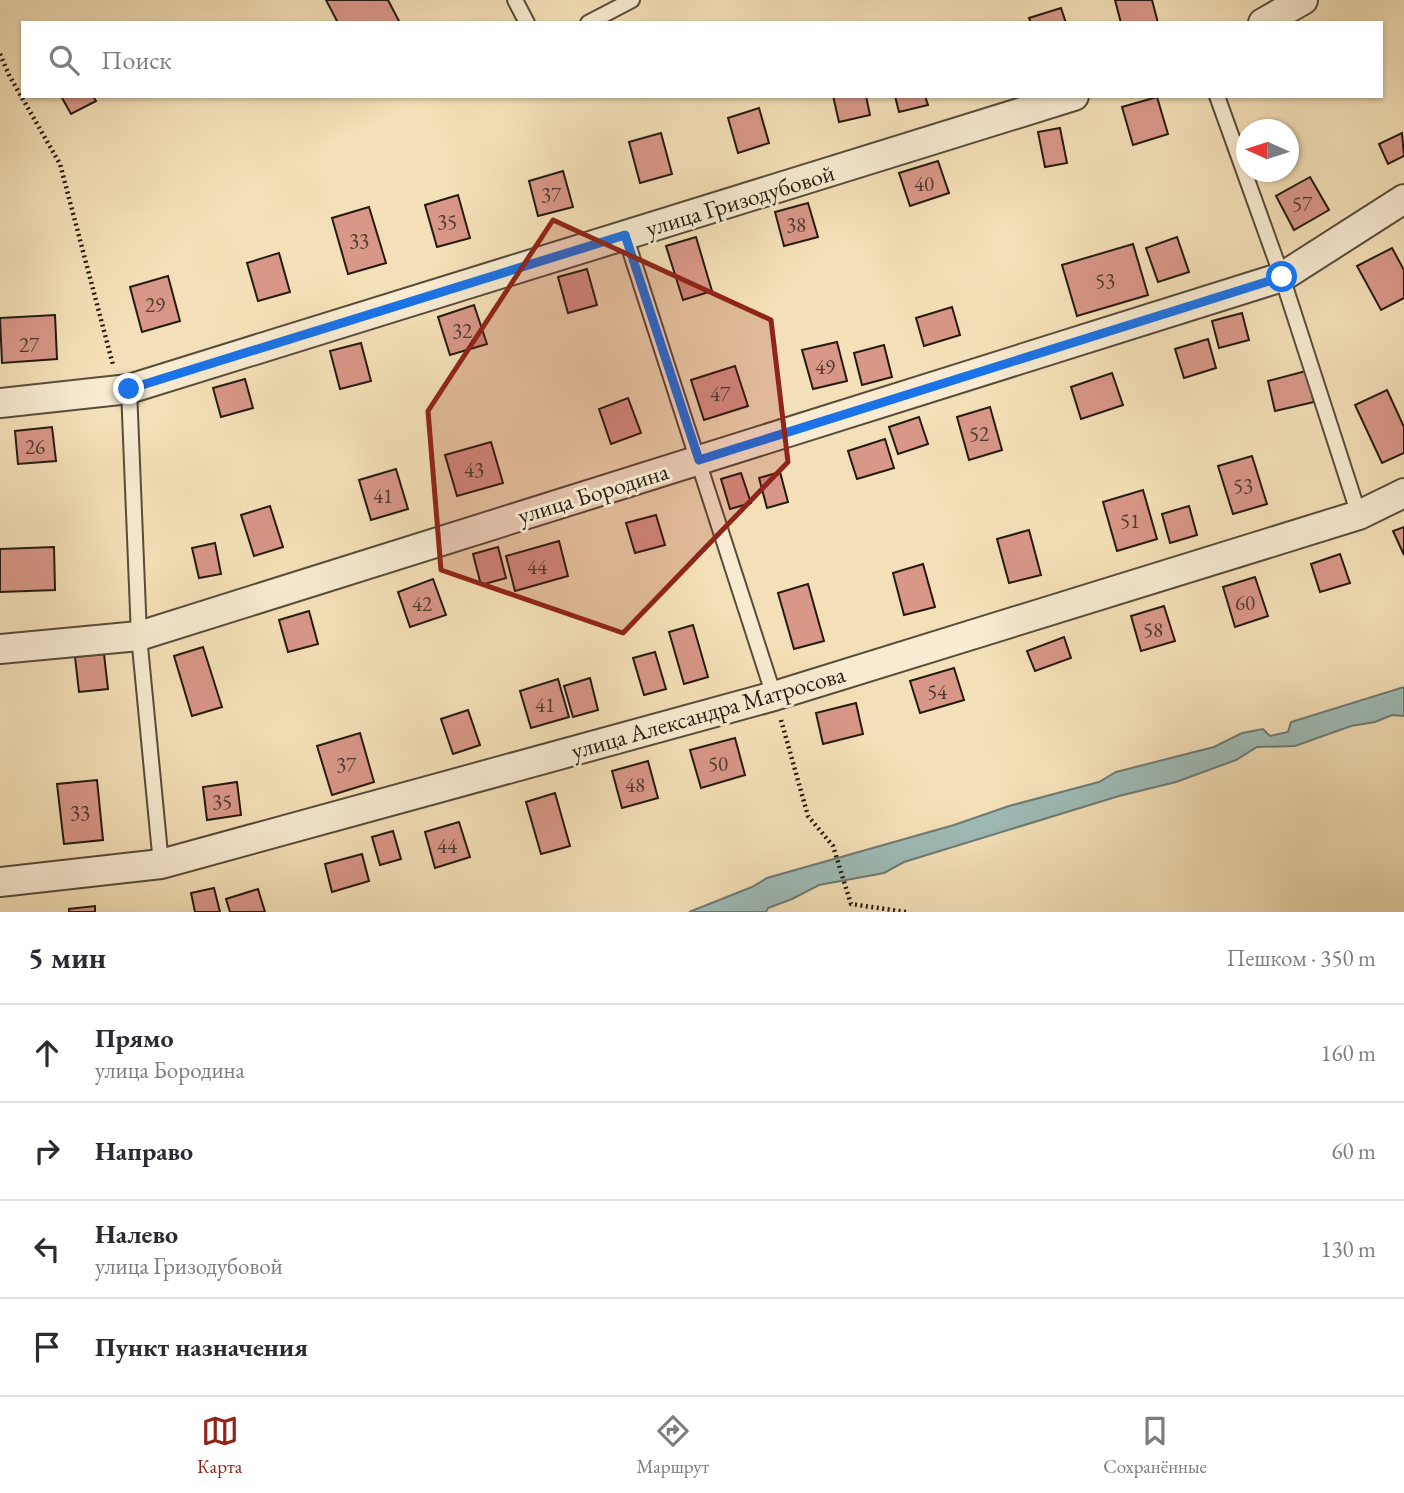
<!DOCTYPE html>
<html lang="ru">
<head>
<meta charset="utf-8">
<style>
  body { margin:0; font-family:"EB Garamond",serif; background:#f7f7f7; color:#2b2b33 }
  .compass { position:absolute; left:1236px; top:119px; width:63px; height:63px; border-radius:50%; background:#fff; box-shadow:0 2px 5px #0004; rotate:273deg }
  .stop { position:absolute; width:21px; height:21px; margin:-16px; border:5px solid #1a73e8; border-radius:50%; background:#fff }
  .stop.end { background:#1a73e8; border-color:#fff; box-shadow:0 2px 7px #0008 }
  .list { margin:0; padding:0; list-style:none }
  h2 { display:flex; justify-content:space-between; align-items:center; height:91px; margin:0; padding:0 28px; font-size:30px }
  h2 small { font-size:23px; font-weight:400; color:#7c7c81 }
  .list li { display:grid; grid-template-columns:46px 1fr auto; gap:21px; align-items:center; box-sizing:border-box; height:98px; padding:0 28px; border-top:2px solid #e1e1e2 }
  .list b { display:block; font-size:26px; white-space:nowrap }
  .list p { margin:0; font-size:23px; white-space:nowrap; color:#7c7c81 }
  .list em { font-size:23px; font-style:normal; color:#7c7c81 }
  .icon { flex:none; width:38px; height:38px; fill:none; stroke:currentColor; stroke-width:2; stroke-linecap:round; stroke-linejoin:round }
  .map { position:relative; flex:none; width:1404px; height:912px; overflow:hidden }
  .search { position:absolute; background:#fff; box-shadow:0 2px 5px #0004; left:21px; right:21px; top:21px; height:77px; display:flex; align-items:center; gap:18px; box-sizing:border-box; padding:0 24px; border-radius:0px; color:#7c7c81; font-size:26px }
  .sheet { height:483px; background:#fff }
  nav { display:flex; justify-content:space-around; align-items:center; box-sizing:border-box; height:98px; border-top:2px solid #e1e1e2; background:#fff; font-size:19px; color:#7c7c81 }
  nav a { display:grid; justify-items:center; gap:4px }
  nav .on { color:#8f2418 }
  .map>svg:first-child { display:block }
  .water { fill:#9ebbb6; stroke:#6d7b74; stroke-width:2 }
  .building { fill:#d99788; stroke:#241b10; stroke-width:2 }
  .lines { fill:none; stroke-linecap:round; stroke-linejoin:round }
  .lane-casing { stroke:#584c3a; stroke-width:18 }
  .street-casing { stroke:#584c3a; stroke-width:32 }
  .path { stroke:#241b10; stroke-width:4.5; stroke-dasharray:2 3.5; stroke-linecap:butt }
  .lane { stroke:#f8ebd1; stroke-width:14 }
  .street { stroke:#f8ebd1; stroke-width:28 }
  .route { stroke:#1a73e8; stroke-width:9 }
  .marked { fill:#8f2418; fill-opacity:0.2; stroke:#8f2418; stroke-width:5; stroke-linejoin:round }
  .labels { text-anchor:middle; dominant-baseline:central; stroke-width:6; stroke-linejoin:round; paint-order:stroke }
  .number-label { font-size:21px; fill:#513a2e }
  .street-label { font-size:24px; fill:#241b10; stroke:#f8ebd1 }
</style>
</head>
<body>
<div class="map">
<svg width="1404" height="912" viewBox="0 0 1404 912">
  <rect width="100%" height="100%" fill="#f4e0b8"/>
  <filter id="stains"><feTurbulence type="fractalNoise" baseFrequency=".00286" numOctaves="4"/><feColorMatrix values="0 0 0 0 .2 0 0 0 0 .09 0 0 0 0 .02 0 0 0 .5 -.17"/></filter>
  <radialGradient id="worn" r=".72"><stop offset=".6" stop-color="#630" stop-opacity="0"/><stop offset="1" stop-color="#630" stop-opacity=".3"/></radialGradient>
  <polygon class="water" points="1404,687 1404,716 1392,715 1375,722 1351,726 1295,746 1257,747 1236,760 1176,782 1119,796 904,862 884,873 819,885 792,899 768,908 766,912 689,912 752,887 767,878 954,825 1009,806 1099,782 1116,772 1214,747 1242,733 1263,729 1270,736 1288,732 1291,722"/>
  <g class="building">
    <polygon points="326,0 388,0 400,23 338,23"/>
    <polygon points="1115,0 1152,0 1158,23 1121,23"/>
    <polygon points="1061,8 1066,23 1031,23 1029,18"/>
    <polygon points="61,96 93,96 96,101 71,114"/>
    <polygon points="833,96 866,96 870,115 839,122"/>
    <polygon points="895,96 925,96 928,105 899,112"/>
    <polygon points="1157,97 1168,134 1133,145 1122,107"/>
    <polygon points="759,108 769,143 738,153 728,118"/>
    <polygon points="1060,128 1067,163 1045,167 1038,132"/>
    <polygon points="661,133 672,174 640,183 629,142"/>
    <polygon points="1402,133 1404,156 1388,164 1379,144"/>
    <polygon points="938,161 949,193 910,206 899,173"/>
    <polygon points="563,171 573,207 538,216 529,181"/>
    <polygon points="1310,177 1329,210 1294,230 1276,196"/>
    <polygon points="458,195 470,238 437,247 425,205"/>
    <polygon points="808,203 818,237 784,246 775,212"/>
    <polygon points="369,207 386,263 348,274 332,218"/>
    <polygon points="696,237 712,291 683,300 666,246"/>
    <polygon points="1177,237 1189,272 1158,282 1146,248"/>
    <polygon points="1133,244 1148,295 1077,316 1062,265"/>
    <polygon points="1392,248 1404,270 1404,298 1381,310 1357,266"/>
    <polygon points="279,253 290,292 258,301 247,263"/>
    <polygon points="587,269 597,305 568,313 558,277"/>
    <polygon points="168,276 180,321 142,332 130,287"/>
    <polygon points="474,305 487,344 450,355 438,317"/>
    <polygon points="952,307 960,335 924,346 916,318"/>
    <polygon points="1242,313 1249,340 1219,348 1212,321"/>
    <polygon points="55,315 57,359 2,363 0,318"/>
    <polygon points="1208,339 1216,368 1184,378 1175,349"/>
    <polygon points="837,342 847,381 813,389 802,350"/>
    <polygon points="361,343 371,381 340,389 330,351"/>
    <polygon points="884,345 892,377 862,385 854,353"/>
    <polygon points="735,366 748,406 704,420 691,380"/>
    <polygon points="1306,371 1314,402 1275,411 1268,381"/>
    <polygon points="1112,373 1123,405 1081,419 1071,387"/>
    <polygon points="245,379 253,408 221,417 213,388"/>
    <polygon points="1387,390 1404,427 1404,453 1382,463 1355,405"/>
    <polygon points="628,398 641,433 611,444 599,409"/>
    <polygon points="990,407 1002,450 969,460 957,417"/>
    <polygon points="919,417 928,444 898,454 889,427"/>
    <polygon points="52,427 56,461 18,464 15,431"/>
    <polygon points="885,439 894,468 857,479 848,451"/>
    <polygon points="491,442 503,483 457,496 445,455"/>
    <polygon points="1252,456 1267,504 1233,514 1218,466"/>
    <polygon points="396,469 408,509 371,520 359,480"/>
    <polygon points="780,472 788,502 767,508 759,478"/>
    <polygon points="741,473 751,503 730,509 721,479"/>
    <polygon points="1143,490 1157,539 1117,551 1103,502"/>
    <polygon points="270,506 283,547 254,556 241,515"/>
    <polygon points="1189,506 1197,535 1170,543 1162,514"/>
    <polygon points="656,515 665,545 635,553 626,523"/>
    <polygon points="1404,527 1404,555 1393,531"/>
    <polygon points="1029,530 1041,575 1009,583 997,539"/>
    <polygon points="559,541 568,576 515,591 506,556"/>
    <polygon points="215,543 221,574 199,578 192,548"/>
    <polygon points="54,547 55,590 0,592 0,549"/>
    <polygon points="498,547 506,578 481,585 473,554"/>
    <polygon points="1340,554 1350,583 1320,592 1311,564"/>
    <polygon points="923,564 935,607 904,615 893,573"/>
    <polygon points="1255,577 1268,616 1235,627 1223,587"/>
    <polygon points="433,579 446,615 410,627 398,592"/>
    <polygon points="808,584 824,641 794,649 778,593"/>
    <polygon points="1164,606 1175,641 1141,651 1131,616"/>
    <polygon points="309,611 318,644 288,652 279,620"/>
    <polygon points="693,625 708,677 684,684 669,632"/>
    <polygon points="1064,637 1071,658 1035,671 1027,651"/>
    <polygon points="203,647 222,707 192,716 174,656"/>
    <polygon points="655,652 666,689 644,695 633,658"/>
    <polygon points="104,654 108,689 79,692 75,657"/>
    <polygon points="954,668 964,700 920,713 910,681"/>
    <polygon points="590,678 598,710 573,717 564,686"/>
    <polygon points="558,679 569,717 531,728 520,691"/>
    <polygon points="856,703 863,734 823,744 816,713"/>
    <polygon points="468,710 480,745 453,754 441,719"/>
    <polygon points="360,733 374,782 332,795 317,746"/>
    <polygon points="735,738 745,775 701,788 690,750"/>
    <polygon points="648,761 658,798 622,808 612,771"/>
    <polygon points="97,780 103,840 64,844 57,784"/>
    <polygon points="237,782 241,815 207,820 203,787"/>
    <polygon points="555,793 570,846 541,854 526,802"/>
    <polygon points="459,822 470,857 435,868 425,832"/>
    <polygon points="393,831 401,859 380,865 372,837"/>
    <polygon points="362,854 369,881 332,892 325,864"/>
    <polygon points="214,888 220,912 195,912 191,893"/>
    <polygon points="258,889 265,912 230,912 226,899"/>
    <polygon points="95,906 95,912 69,912 69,909"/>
  </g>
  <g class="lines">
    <defs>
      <g id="lane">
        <polyline points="515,0 527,23"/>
        <polyline points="588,23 632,0"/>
        <polyline points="1217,96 1282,277 1359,515"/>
        <polyline points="625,235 774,696"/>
        <polyline points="129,389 139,636 161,864"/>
      </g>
      <g id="street">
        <polyline points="1263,23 1303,0"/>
        <polyline points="0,403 129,389 1074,96"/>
        <polyline points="0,649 139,636 1282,277 1404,199"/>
        <polyline points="0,882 161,864 774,696 1359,515 1404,493"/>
      </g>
    </defs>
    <use href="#lane" class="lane-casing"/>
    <use href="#street" class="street-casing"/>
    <g class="path">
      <polyline points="0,54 9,75 60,164 113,365"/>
      <polyline points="781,720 808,816 833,846 851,904 906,912"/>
    </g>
    <use href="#lane" class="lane"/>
    <use href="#street" class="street"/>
  </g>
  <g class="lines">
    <polyline class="route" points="129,389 625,235 699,460 1282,277"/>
  </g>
  <path class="marked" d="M553,220l218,100 17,142 -165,171 -182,-63 -13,-159z"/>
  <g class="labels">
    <g class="number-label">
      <text x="924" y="183">40</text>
      <text x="551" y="194">37</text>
      <text x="1302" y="203">57</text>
      <text x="447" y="221">35</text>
      <text x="796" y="224">38</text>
      <text x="359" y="240">33</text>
      <text x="1105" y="280">53</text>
      <text x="155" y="304">29</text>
      <text x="462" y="330">32</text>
      <text x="29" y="344">27</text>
      <text x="825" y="366">49</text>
      <text x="720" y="393">47</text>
      <text x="979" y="433">52</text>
      <text x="35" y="446">26</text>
      <text x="474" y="469">43</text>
      <text x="1243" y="485">53</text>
      <text x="383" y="495">41</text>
      <text x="1130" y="520">51</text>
      <text x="537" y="566">44</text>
      <text x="1245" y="602">60</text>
      <text x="422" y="603">42</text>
      <text x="1153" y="629">58</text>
      <text x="937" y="691">54</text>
      <text x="545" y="704">41</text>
      <text x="718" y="763">50</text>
      <text x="346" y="764">37</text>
      <text x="635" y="784">48</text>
      <text x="222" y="801">35</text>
      <text x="80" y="812">33</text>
      <text x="447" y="845">44</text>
    </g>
    <g class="street-label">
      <text transform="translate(740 200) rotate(-17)">улица Гризодубовой</text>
      <text transform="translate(593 493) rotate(-17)">улица Бородина</text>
      <text transform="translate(708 712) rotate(-16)">улица Александра Матросова</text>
    </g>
  </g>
  <rect width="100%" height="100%" filter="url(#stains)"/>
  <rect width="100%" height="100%" fill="url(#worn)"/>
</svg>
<svg class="compass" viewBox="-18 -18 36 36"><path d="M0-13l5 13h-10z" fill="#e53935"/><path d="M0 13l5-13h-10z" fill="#7c7c81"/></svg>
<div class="stop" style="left:1282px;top:277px"></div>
<div class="stop end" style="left:129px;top:389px"></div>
<div class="search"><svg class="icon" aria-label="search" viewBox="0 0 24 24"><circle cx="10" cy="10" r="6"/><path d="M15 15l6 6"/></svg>Поиск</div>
</div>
<section class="sheet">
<h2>5 мин<small>Пешком · 350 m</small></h2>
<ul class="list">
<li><svg class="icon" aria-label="ahead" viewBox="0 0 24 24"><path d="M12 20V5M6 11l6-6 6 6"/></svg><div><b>Прямо</b><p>улица Бородина</p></div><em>160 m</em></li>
<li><svg class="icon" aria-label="right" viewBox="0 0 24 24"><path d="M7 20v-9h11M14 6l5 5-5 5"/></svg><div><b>Направо</b></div><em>60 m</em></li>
<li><svg class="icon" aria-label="left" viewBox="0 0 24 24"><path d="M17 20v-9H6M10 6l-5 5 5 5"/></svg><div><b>Налево</b><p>улица Гризодубовой</p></div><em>130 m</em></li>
<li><svg class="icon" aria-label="arrive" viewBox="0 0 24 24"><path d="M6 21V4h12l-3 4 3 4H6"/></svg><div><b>Пункт назначения</b></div></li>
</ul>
</section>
<nav>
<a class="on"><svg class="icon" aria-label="map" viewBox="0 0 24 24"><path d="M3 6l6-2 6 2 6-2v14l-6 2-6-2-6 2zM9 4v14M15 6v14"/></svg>Карта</a>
<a><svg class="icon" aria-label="directions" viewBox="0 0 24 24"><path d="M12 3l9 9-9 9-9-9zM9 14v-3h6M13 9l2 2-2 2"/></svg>Маршрут</a>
<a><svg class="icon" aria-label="saved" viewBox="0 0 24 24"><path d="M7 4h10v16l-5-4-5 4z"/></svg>Сохранённые</a>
</nav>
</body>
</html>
